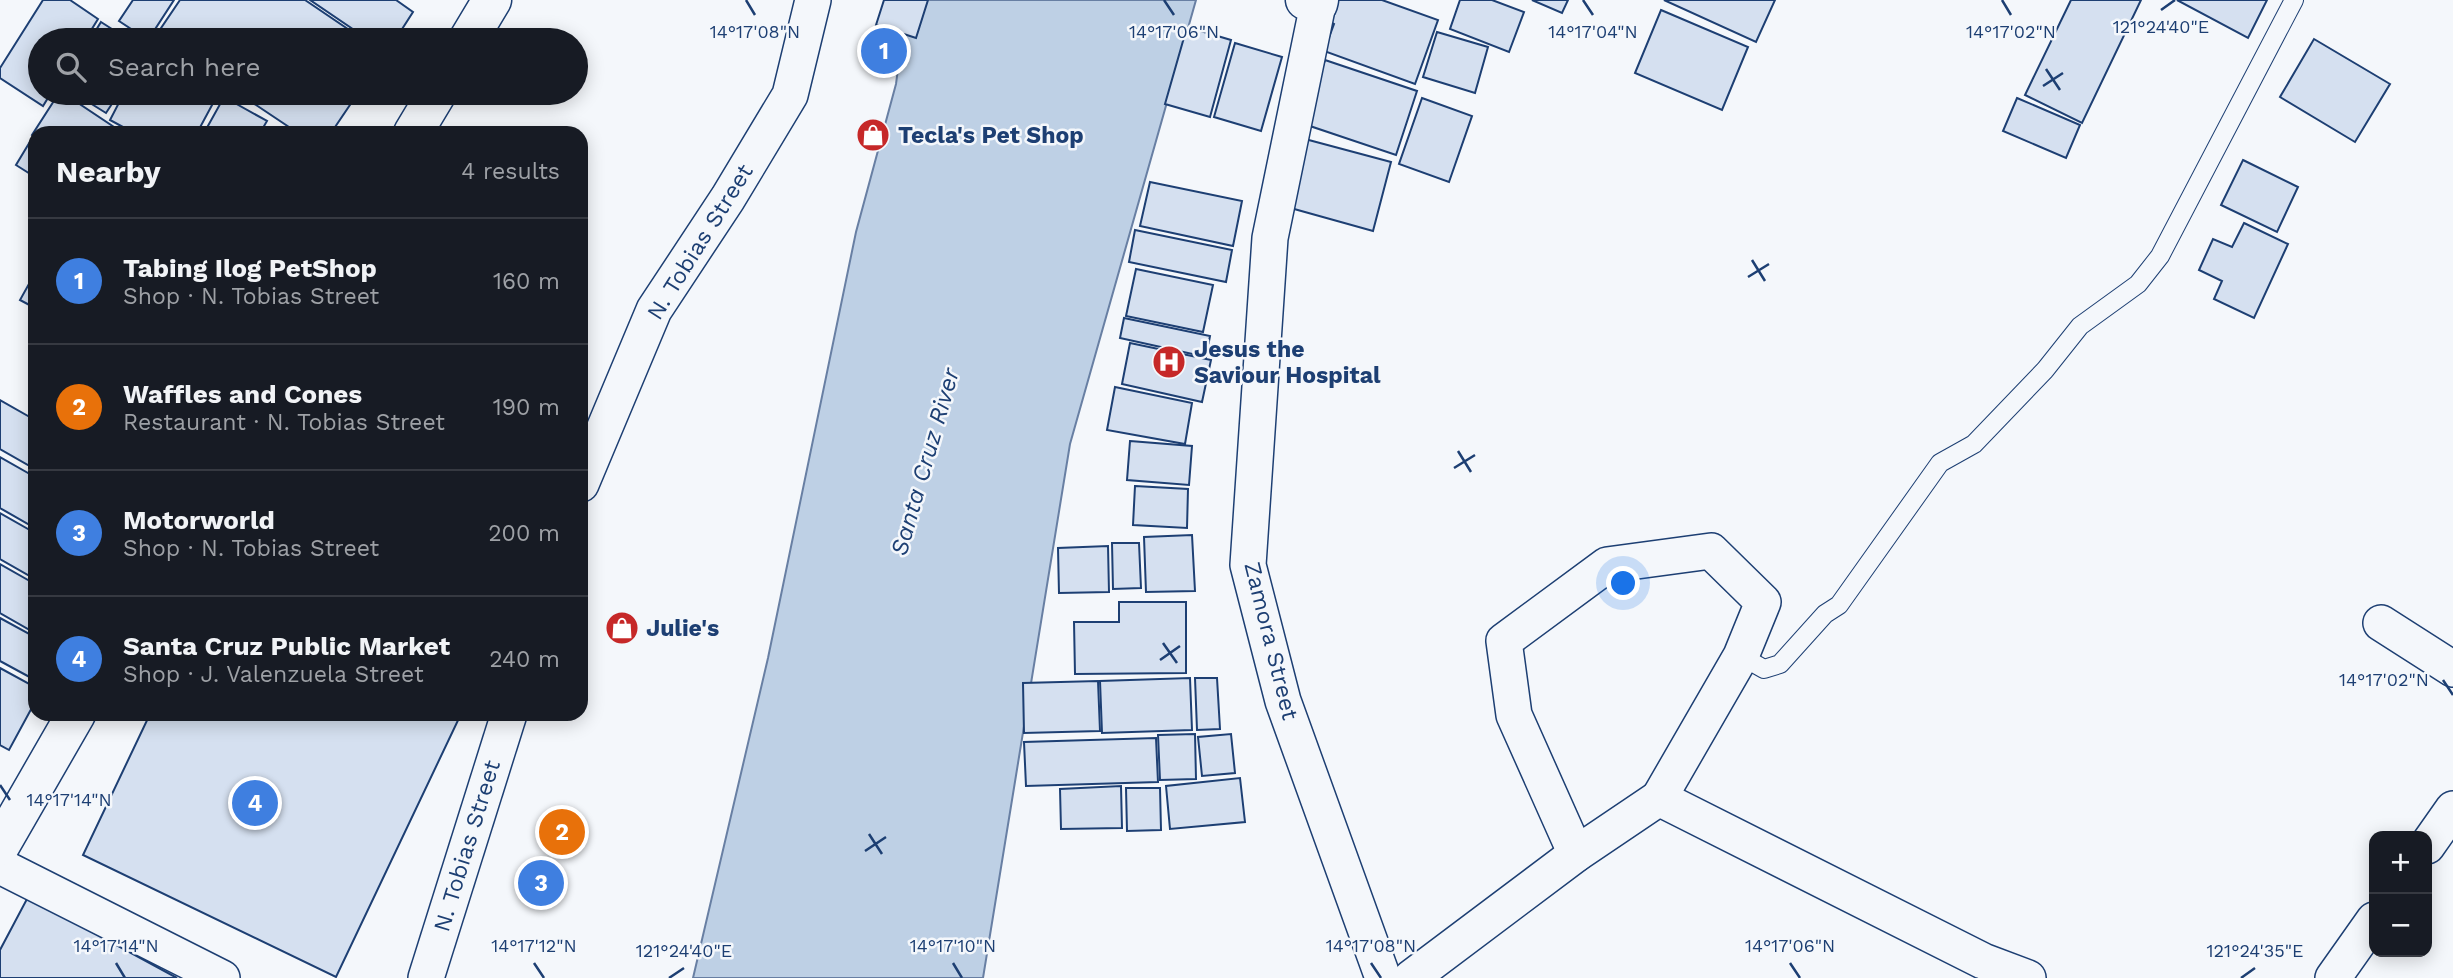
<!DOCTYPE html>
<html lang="en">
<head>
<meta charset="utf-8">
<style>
  body { margin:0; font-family:"Work Sans",sans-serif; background:#242831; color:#f1f3f6 }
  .controls { position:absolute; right:21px; bottom:21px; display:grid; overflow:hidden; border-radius:14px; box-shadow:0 4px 18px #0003 }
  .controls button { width:63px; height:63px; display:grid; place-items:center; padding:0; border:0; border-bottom:2px solid #363941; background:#171b24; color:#f1f3f6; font:35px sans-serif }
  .you { position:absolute; left:1624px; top:584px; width:24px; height:24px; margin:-18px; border:5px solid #fff; border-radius:50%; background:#1a73e8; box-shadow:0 0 0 10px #1a73e833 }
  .badge { display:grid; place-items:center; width:46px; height:46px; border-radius:50%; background:#b45309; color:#fff; font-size:23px; font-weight:700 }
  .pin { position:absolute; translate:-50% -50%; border:4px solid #fff; box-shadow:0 2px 7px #0006 }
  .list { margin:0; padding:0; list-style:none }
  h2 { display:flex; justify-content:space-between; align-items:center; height:91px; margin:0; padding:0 28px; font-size:30px }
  h2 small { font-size:23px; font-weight:400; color:#9ea1a6 }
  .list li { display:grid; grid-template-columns:46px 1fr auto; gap:21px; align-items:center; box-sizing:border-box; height:126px; padding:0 28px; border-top:2px solid #363941 }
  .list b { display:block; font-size:26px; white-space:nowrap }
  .list p { margin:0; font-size:23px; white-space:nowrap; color:#9ea1a6 }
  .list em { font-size:23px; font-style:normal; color:#9ea1a6 }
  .icon { flex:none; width:38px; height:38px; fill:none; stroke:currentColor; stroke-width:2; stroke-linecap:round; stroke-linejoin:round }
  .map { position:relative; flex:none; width:2453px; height:978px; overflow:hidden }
  .search { position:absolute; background:#171b24; box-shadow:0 4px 18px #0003; left:28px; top:28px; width:560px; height:77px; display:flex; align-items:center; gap:18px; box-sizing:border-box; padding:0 24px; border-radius:38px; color:#9ea1a6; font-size:26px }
  .panel { position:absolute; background:#171b24; box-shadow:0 4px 18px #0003; left:28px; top:126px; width:560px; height:595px; border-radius:21px }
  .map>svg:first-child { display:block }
  .water { fill:#bed0e5; stroke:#687fa3; stroke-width:2 }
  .building { fill:#d5e0f0; stroke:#1d3f73; stroke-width:2 }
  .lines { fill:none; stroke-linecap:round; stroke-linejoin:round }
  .service-casing { stroke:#1d3f73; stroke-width:20 }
  .minor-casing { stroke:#1d3f73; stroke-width:38 }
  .tertiary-casing { stroke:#1d3f73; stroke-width:41 }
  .service { stroke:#f4f7fb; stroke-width:18 }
  .minor { stroke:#f4f7fb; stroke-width:35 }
  .tertiary { stroke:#f4f7fb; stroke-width:38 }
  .ticks { fill:none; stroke:#1d3f73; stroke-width:2.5 }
  .labels { text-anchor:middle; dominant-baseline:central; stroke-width:5; stroke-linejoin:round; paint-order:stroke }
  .poi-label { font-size:23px; font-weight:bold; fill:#1d3f73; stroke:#f4f7fb; text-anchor:start }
  .street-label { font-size:23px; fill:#1d3f73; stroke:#f4f7fb }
  .water-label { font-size:24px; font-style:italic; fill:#1d3f73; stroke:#f4f7fb }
  .ticks-label { font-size:18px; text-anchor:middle; fill:#1d3f73; stroke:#f4f7fb; stroke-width:5; stroke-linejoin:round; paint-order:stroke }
</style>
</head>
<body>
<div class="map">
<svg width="2453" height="978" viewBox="0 0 2453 978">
  <rect width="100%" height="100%" fill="#f4f7fb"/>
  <polygon class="water" points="907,0 1196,0 1070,444 983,978 693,978 768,658 856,232 896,84"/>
  <g class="building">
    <polygon points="43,0 70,0 98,19 85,40 40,40 40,93 51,93 43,106 0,78 0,68"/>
    <polygon points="133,0 174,0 148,40 119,21"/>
    <polygon points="180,0 305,0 364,40 160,40 155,37"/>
    <polygon points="310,0 396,0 413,12 395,40 369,40"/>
    <polygon points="884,0 928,0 916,38 876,25"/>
    <polygon points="1335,0 1382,0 1438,20 1415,84 1324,51 1334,24 1328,21"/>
    <polygon points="1460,0 1492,0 1524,12 1509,52 1450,29"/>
    <polygon points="1532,0 1568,0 1562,13"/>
    <polygon points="1664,0 1775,0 1756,42"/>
    <polygon points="2071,0 2141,0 2082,123 2025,95"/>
    <polygon points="2177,0 2267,0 2248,38"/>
    <polygon points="1661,10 1748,47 1722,110 1635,73"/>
    <polygon points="101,22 129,40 90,40"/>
    <polygon points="1187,27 1231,40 1210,117 1165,104"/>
    <polygon points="1437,32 1488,47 1475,93 1423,77"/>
    <polygon points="866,34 909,49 903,68 860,53"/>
    <polygon points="2314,39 2390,84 2355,142 2280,97"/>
    <polygon points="1235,43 1282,57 1261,131 1214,117"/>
    <polygon points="1325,60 1417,91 1396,155 1304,124"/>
    <polygon points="59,93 63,93 123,133 35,133 35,137 32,135"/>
    <polygon points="74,93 119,93 106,113"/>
    <polygon points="124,93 216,93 218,94 197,133 134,133 110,120"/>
    <polygon points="238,93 358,93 331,133 298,133"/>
    <polygon points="224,97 267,121 260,133 204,133"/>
    <polygon points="1422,98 1472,116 1449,182 1399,164"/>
    <polygon points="2017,98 2080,125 2066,158 2003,131"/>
    <polygon points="1305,139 1391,162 1373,231 1287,207"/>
    <polygon points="31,140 35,142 35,177 16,165"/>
    <polygon points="2243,160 2298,187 2277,232 2221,205"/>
    <polygon points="1150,182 1242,201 1233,246 1140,226"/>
    <polygon points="2244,223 2288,244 2254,318 2214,299 2222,281 2199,270 2213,239 2232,247"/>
    <polygon points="1135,230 1232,250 1226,282 1129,262"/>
    <polygon points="1136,269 1213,285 1203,332 1126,316"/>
    <polygon points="35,273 35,308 20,300"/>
    <polygon points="1124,318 1210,336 1206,357 1120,338"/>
    <polygon points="1130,343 1211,360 1202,402 1122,384"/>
    <polygon points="1115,387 1192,403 1185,444 1107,430"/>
    <polygon points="0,400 35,420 35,469 0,449"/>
    <polygon points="1130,441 1192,446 1189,485 1127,480"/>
    <polygon points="0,457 35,477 35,528 0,508"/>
    <polygon points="1135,486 1188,489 1187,528 1133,525"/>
    <polygon points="0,513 35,533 35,579 0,559"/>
    <polygon points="1192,535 1195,591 1146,592 1144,537"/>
    <polygon points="1112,543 1139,543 1141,588 1113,589"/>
    <polygon points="1108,546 1109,592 1059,593 1058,548"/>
    <polygon points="0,564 35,584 35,633 0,613"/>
    <polygon points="1119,602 1186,602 1186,673 1075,674 1074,622 1119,622"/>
    <polygon points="0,618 35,637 35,680 0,661"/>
    <polygon points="0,668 35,687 35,702 9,750 0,745"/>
    <polygon points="1190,678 1192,730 1102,733 1100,681"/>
    <polygon points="1195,678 1217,678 1220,729 1197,730"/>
    <polygon points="1098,681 1100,731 1024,733 1023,683"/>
    <polygon points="150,714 461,714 336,977 83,855"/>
    <polygon points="1195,734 1196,779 1160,780 1158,735"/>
    <polygon points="1231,734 1235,773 1202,776 1198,737"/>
    <polygon points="1156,738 1158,782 1026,786 1024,742"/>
    <polygon points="1240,778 1245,822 1170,829 1166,786"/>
    <polygon points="1121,786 1122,828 1061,829 1060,789"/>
    <polygon points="1126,788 1160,788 1161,830 1127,831"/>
    <polygon points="28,897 177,978 0,978 0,950"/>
  </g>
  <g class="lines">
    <defs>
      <polyline id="service" points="1741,656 1764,669 1780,664 1825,614 1839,605 1940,463 1974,444 2045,370 2080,326 2138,284 2160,256 2294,0"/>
      <g id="minor">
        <polyline points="1318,4 1270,238 1248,565 1283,701 1383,978"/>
        <polyline points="581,484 654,310 728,198 790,95 813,0"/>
        <polyline points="2381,623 2453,669"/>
        <polyline points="2427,846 2453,809"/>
        <polyline points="1576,854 1514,715 1504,641 1607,565 1711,551 1763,602 1741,656 1659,798"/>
        <polyline points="0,866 222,978"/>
        <polyline points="426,978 509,714"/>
        <polyline points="1411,978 1576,854 1659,798 1983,961 2028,978"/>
        <polyline points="2333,978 2374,920"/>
      </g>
      <g id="tertiary">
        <polyline points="1305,0 1318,4 1319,0"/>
        <polyline points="468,40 492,0"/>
        <polyline points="413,133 437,93"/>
        <polyline points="0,846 76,714"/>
      </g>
    </defs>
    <use href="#service" class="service-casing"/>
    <use href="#minor" class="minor-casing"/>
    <use href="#tertiary" class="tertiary-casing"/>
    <use href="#service" class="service"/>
    <use href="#minor" class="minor"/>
    <use href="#tertiary" class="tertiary"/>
  </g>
  <path class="ticks" d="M746,0l9,15M1164,0l10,15M1583,0l10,15M2002,0l9,15M2161,10l14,-10M2046,69l14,21M2043,86l20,-13M1752,260l13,21M1748,277l21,-13M1458,451l13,21M1454,468l21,-13M1163,643l14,20M1160,660l20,-14M2443,680l10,15M0,785l10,15M869,834l13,20M865,851l21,-14M116,963l9,15M534,963l10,15M953,963l9,15M1371,963l10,15M1790,963l10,15M669,978l15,-10M2241,978l14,-10"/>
  <defs>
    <symbol id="shop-disc" viewBox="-11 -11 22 22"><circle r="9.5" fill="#c62828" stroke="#f4f7fb"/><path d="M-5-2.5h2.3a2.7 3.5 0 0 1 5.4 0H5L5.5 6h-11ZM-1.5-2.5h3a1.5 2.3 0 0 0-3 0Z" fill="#fff"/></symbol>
    <symbol id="hospital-disc" viewBox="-11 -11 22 22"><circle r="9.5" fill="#c62828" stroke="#f4f7fb"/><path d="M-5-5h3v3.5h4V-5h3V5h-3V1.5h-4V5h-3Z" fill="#fff"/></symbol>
  </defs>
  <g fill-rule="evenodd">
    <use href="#shop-disc" x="854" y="116" width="38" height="38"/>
    <use href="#hospital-disc" x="1150" y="343" width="38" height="38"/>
    <use href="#shop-disc" x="603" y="609" width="38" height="38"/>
  </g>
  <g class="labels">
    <g class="poi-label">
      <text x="898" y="135">Tecla's Pet Shop</text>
      <text x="1194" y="349">Jesus the<tspan x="1194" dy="26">Saviour Hospital</tspan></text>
      <text x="646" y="628">Julie's</text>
    </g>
    <g class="street-label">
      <text transform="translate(700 242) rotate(-58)">N. Tobias Street</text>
      <text transform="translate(1271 641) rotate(76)">Zamora Street</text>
      <text transform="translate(467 846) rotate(-73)">N. Tobias Street</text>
    </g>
    <g class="water-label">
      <text transform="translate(925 462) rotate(-74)">Santa Cruz River</text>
    </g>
  </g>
  <g class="ticks-label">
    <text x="2161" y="33">121°24'40"E</text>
    <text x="755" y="38">14°17'08"N</text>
    <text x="1174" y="38">14°17'06"N</text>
    <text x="1593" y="38">14°17'04"N</text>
    <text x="2011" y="38">14°17'02"N</text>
    <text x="2384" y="686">14°17'02"N</text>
    <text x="69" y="806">14°17'14"N</text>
    <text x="116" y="952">14°17'14"N</text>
    <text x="534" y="952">14°17'12"N</text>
    <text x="953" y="952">14°17'10"N</text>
    <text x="1371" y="952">14°17'08"N</text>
    <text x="1790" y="952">14°17'06"N</text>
    <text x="684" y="957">121°24'40"E</text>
    <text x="2255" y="957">121°24'35"E</text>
  </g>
</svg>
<div class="controls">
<button>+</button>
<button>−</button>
</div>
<div class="you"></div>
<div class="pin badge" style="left:884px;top:51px;background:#3f7fe0">1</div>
<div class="pin badge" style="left:562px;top:832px;background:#e8710a">2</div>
<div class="pin badge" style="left:541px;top:883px;background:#3f7fe0">3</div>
<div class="pin badge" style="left:255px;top:803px;background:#3f7fe0">4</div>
<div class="search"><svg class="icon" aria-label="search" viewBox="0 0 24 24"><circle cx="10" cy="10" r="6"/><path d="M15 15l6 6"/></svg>Search here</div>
<section class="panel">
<h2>Nearby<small>4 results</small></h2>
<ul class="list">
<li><span class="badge" style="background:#3f7fe0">1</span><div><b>Tabing Ilog PetShop</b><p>Shop · N. Tobias Street</p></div><em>160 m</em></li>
<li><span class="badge" style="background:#e8710a">2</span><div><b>Waffles and Cones</b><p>Restaurant · N. Tobias Street</p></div><em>190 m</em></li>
<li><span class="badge" style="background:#3f7fe0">3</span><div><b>Motorworld</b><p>Shop · N. Tobias Street</p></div><em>200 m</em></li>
<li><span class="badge" style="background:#3f7fe0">4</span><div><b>Santa Cruz Public Market</b><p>Shop · J. Valenzuela Street</p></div><em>240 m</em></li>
</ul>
</section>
</div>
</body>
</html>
